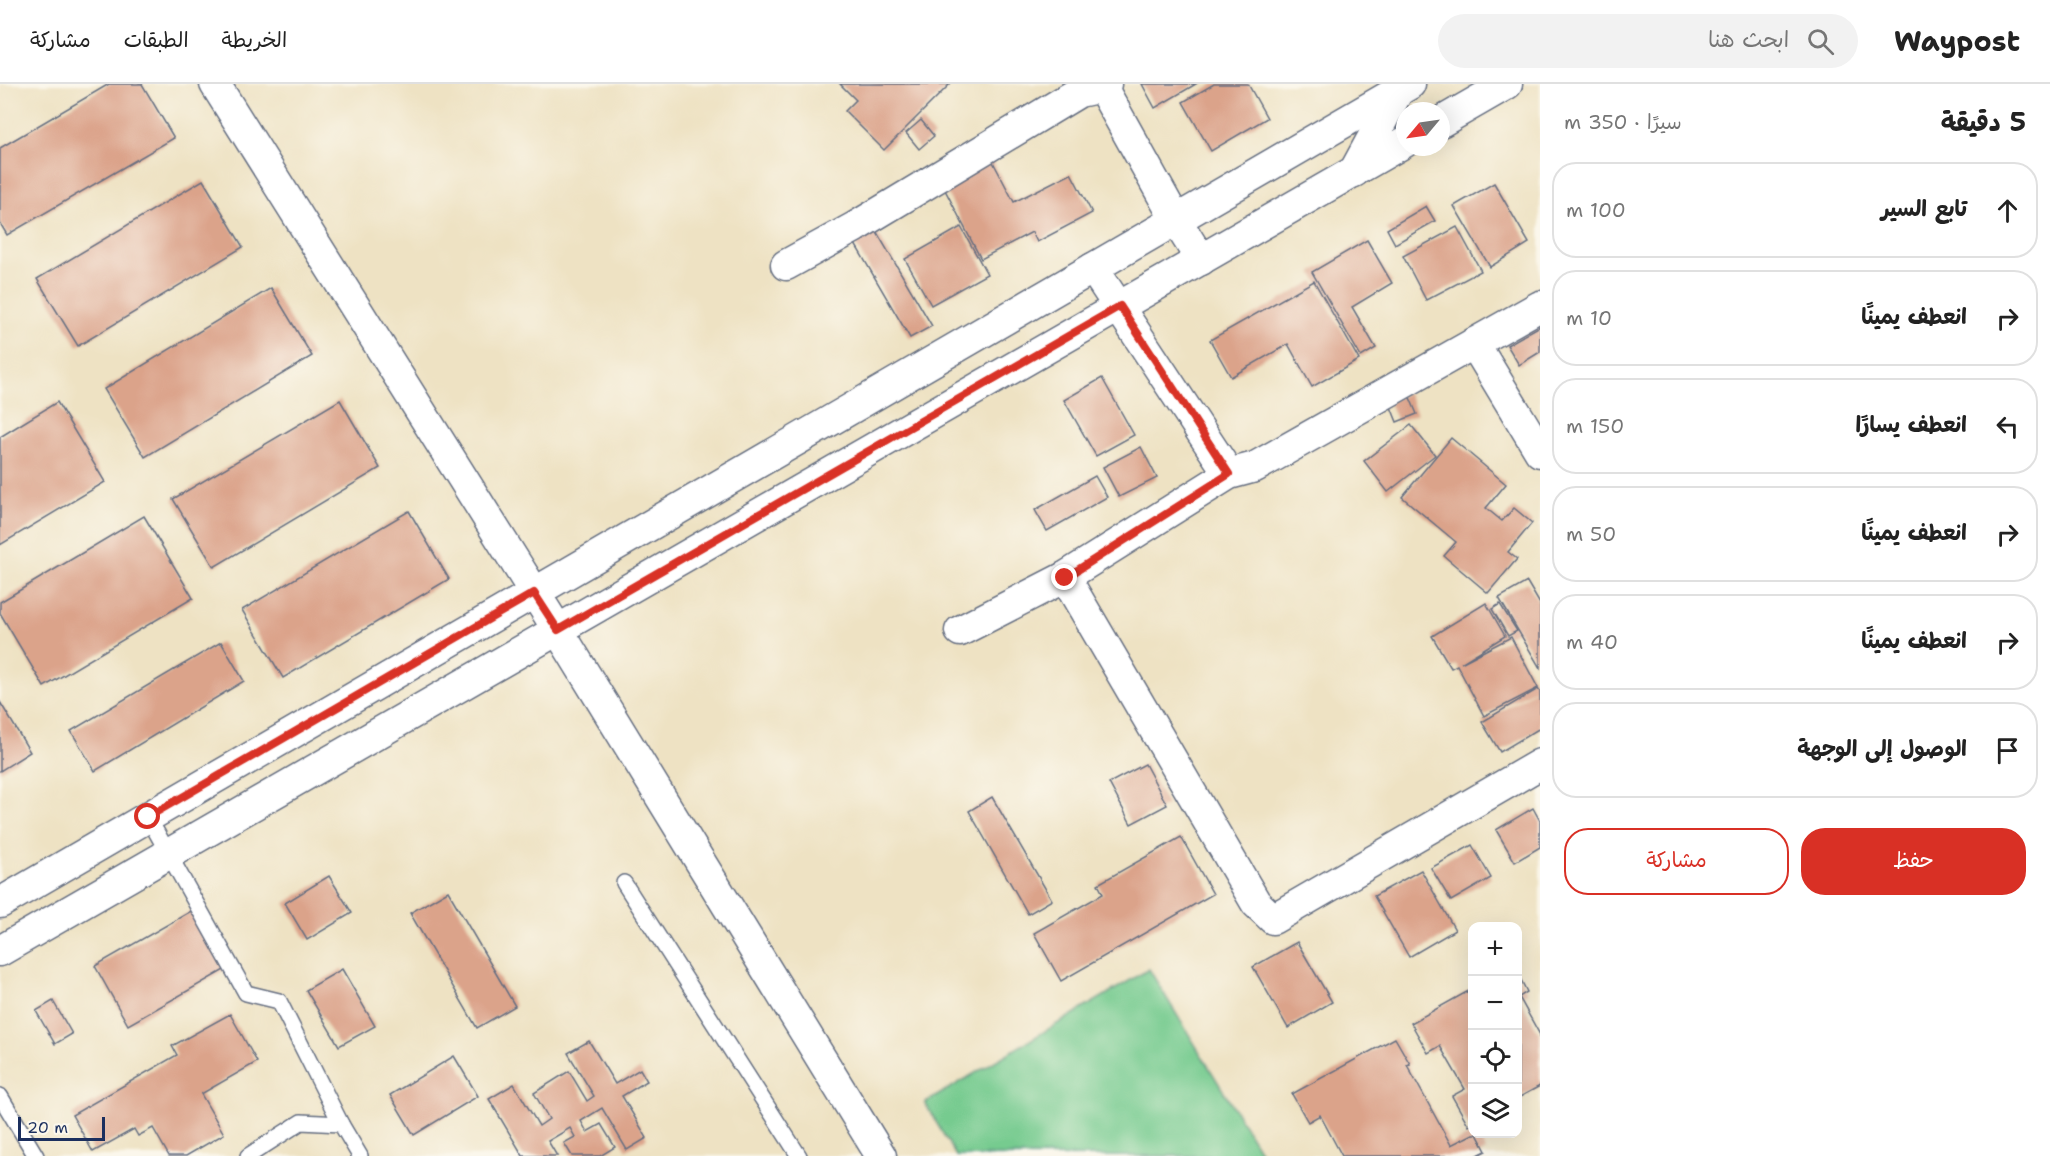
<!DOCTYPE html>
<html lang="ar">
<head>
<meta charset="utf-8">
<style>
  body { margin:0; font-family:"Shantell Sans","Playpen Sans Arabic",sans-serif; background:#f2f2f2; color:#222; direction:rtl }
  .controls { position:absolute; right:18px; bottom:18px; display:grid; overflow:hidden; border-radius:12px; box-shadow:0 6px 24px #0002 }
  .controls button { width:54px; height:54px; display:grid; place-items:center; padding:0; border:0; border-bottom:2px solid #e0e0e0; background:#fff; color:#222; font:30px sans-serif }
  .compass { position:absolute; left:1396px; top:18px; width:54px; height:54px; border-radius:50%; background:#fff; box-shadow:0 6px 24px #0002; rotate:241deg }
  .scale { position:absolute; left:18px; bottom:15px; width:87px; box-sizing:border-box; padding-left:6px; border:3px solid #1b2f5e; border-top:0; font-size:16px; line-height:21px; white-space:nowrap; color:#1b2f5e; -webkit-text-stroke:4px #fbf7ec; paint-order:stroke }
  .stop { position:absolute; width:18px; height:18px; margin:-14px; border:4px solid #d93025; border-radius:50%; background:#fff }
  .stop.end { background:#d93025; border-color:#fff; box-shadow:0 2px 6px #0008 }
  .list { margin:0; padding:0; list-style:none }
  h2 { display:flex; justify-content:space-between; align-items:center; height:78px; margin:0; padding:0 24px; font-size:26px }
  h2 small { font-size:20px; font-weight:400; color:#767676 }
  .list li { display:grid; grid-template-columns:39px 1fr auto; gap:18px; align-items:center; box-sizing:border-box; height:96px; margin:0 12px 12px; padding:0 12px; border:2px solid #e0e0e0; border-radius:24px }
  .list b { display:block; font-size:22px; white-space:nowrap }
  .list em { font-size:20px; font-style:normal; color:#767676 }
  .actions { display:flex; gap:12px; padding:18px 24px }
  .actions a { flex:1; padding:14px 0; border:2px solid #d93025; border-radius:24px; text-align:center; font-size:21px; color:#d93025 }
  .actions .main { background:#d93025; color:#fff }
  .icon { flex:none; width:33px; height:33px; fill:none; stroke:currentColor; stroke-width:2; stroke-linecap:round; stroke-linejoin:round }
  .map { position:relative; flex:none; width:1540px; height:1072px; overflow:hidden; direction:ltr }
  header { display:flex; align-items:center; gap:36px; box-sizing:border-box; height:84px; padding:0 30px; background:#fff; border-bottom:2px solid #e0e0e0 }
  header strong { font-size:28px }
  nav { display:flex; gap:33px; margin-inline-start:auto; font-size:21px }
  .search { width:420px; height:54px; background:#f2f2f2; display:flex; align-items:center; gap:15px; box-sizing:border-box; padding:0 21px; border-radius:33px; color:#767676; font-size:22px }
  main { display:flex }
  aside { flex:1; background:#fff }
  .map>svg:first-child { display:block }
  .green { fill:#76cb8f; stroke:#487d76; stroke-width:1.5 }
  .building { fill:#dba38a }
  .lines { fill:none; stroke-linecap:round; stroke-linejoin:round }
  .service-casing { stroke:#656e81; stroke-width:18 }
  .minor-casing { stroke:#656e81; stroke-width:33 }
  .service { stroke:#fff; stroke-width:15 }
  .minor { stroke:#fff; stroke-width:30 }
  .route { stroke:#d93025; stroke-width:8 }
</style>
</head>
<body>
<header>
<strong>Waypost</strong>
<div class="search"><svg class="icon" aria-label="search" viewBox="0 0 24 24"><circle cx="10" cy="10" r="6"/><path d="M15 15l6 6"/></svg>ابحث هنا</div>
<nav><a>الخريطة</a><a>الطبقات</a><a>مشاركة</a></nav>
</header>
<main>
<aside>
<h2>5 دقيقة<small>سيرًا · 350 m</small></h2>
<ul class="list">
<li><svg class="icon" aria-label="ahead" viewBox="0 0 24 24"><path d="M12 20V5M6 11l6-6 6 6"/></svg><div><b>تابع السير</b></div><em>100 m</em></li>
<li><svg class="icon" aria-label="right" viewBox="0 0 24 24"><path d="M7 20v-9h11M14 6l5 5-5 5"/></svg><div><b>انعطف يمينًا</b></div><em>10 m</em></li>
<li><svg class="icon" aria-label="left" viewBox="0 0 24 24"><path d="M17 20v-9H6M10 6l-5 5 5 5"/></svg><div><b>انعطف يسارًا</b></div><em>150 m</em></li>
<li><svg class="icon" aria-label="right" viewBox="0 0 24 24"><path d="M7 20v-9h11M14 6l5 5-5 5"/></svg><div><b>انعطف يمينًا</b></div><em>50 m</em></li>
<li><svg class="icon" aria-label="right" viewBox="0 0 24 24"><path d="M7 20v-9h11M14 6l5 5-5 5"/></svg><div><b>انعطف يمينًا</b></div><em>40 m</em></li>
<li><svg class="icon" aria-label="arrive" viewBox="0 0 24 24"><path d="M6 21V4h12l-3 4 3 4H6"/></svg><div><b>الوصول إلى الوجهة</b></div></li>
</ul>
<div class="actions"><a class="main">حفظ</a><a>مشاركة</a></div>
</aside>
<div class="map">
<svg width="1540" height="1072" viewBox="0 0 1540 1072">
  <rect width="100%" height="100%" fill="#fbf7ec"/>
  <filter id="ink" filterUnits="userSpaceOnUse"><feTurbulence type="fractalNoise" baseFrequency=".0167" numOctaves="2"/><feDisplacementMap in="SourceGraphic" scale="12" xChannelSelector="R" yChannelSelector="G"/><feConvolveMatrix kernelMatrix="1 2 1 2 8 2 1 2 1" color-interpolation-filters="sRGB"/></filter>
  <filter id="wash" filterUnits="userSpaceOnUse"><feTurbulence type="fractalNoise" baseFrequency=".008" numOctaves="4" result="noise"/><feDisplacementMap in="SourceGraphic" scale="24" xChannelSelector="R" yChannelSelector="G"/><feGaussianBlur stdDeviation="1.35" result="paint"/><feColorMatrix in="noise" values="0 0 0 0 0 0 0 0 0 0 0 0 0 0 0 0 0 1.4 0 .05"/><feComposite in="paint" operator="in"/></filter>
  <g filter="url(#wash)">
    <rect width="100%" height="100%" fill="#eee2c3"/>
    <polygon class="green" points="1149,885 1263,1072 956,1072 925,1019"/>
    <g id="blocks">
      <g class="building">
        <polygon points="109,0 142,0 174,54 7,151 0,139 0,64"/>
        <polygon points="840,0 950,0 884,66 845,27 856,16"/>
        <polygon points="1142,0 1196,0 1155,24"/>
        <polygon points="1214,0 1248,0 1267,34 1211,67 1183,18"/>
        <polygon points="921,36 934,52 919,65 906,49"/>
        <polygon points="991,74 1014,118 1071,89 1092,129 1037,158 1032,148 981,175 942,100"/>
        <polygon points="203,96 243,163 78,262 37,195"/>
        <polygon points="1494,99 1529,159 1490,183 1454,122"/>
        <polygon points="1426,122 1435,137 1395,160 1387,145"/>
        <polygon points="872,140 932,242 910,254 851,153"/>
        <polygon points="961,143 987,190 931,221 905,175"/>
        <polygon points="1457,143 1481,187 1426,216 1403,172"/>
        <polygon points="1367,156 1392,199 1352,223 1376,264 1361,273 1312,188"/>
        <polygon points="1314,197 1359,276 1312,303 1288,260 1231,293 1210,256"/>
        <polygon points="271,204 312,272 145,373 104,305"/>
        <polygon points="1540,242 1540,268 1519,281 1507,261"/>
        <polygon points="1102,294 1134,351 1096,372 1064,316"/>
        <polygon points="1408,309 1417,330 1397,338 1389,318"/>
        <polygon points="340,316 380,384 214,483 173,415"/>
        <polygon points="57,318 105,398 0,461 0,353"/>
        <polygon points="1411,341 1435,371 1388,408 1364,377"/>
        <polygon points="1451,354 1506,400 1486,424 1502,437 1514,424 1532,439 1508,468 1517,475 1488,509 1444,472 1456,458 1402,413"/>
        <polygon points="1141,363 1157,394 1119,413 1103,383"/>
        <polygon points="1095,392 1107,413 1047,447 1035,426"/>
        <polygon points="409,427 449,495 283,594 242,526"/>
        <polygon points="144,432 193,514 44,603 0,529 0,518"/>
        <polygon points="1527,498 1540,520 1540,584 1499,514"/>
        <polygon points="1486,519 1505,552 1461,579 1511,553 1538,604 1484,632 1457,581 1451,584 1432,552"/>
        <polygon points="1500,520 1517,547 1508,552 1492,525"/>
        <polygon points="221,558 244,597 95,687 71,647"/>
        <polygon points="1538,605 1540,608 1540,644 1500,668 1482,638"/>
        <polygon points="0,618 30,668 0,687"/>
        <polygon points="1145,680 1167,721 1131,740 1109,699"/>
        <polygon points="992,713 1052,816 1028,830 969,727"/>
        <polygon points="1533,724 1540,737 1540,763 1515,778 1496,746"/>
        <polygon points="1181,753 1213,810 1061,897 1034,849 1103,810 1098,800"/>
        <polygon points="1472,761 1491,794 1451,817 1431,784"/>
        <polygon points="1421,786 1455,846 1409,873 1374,812"/>
        <polygon points="329,792 352,829 307,856 285,819"/>
        <polygon points="448,807 515,922 477,944 410,829"/>
        <polygon points="193,826 226,885 128,941 95,882"/>
        <polygon points="1297,858 1332,918 1288,944 1253,883"/>
        <polygon points="342,885 375,942 339,962 306,906"/>
        <polygon points="1518,890 1527,908 1519,913 1540,951 1540,1002 1518,1014"/>
        <polygon points="1472,905 1472,1040 1469,1042 1452,1012 1465,1005 1440,962 1428,969 1411,939"/>
        <polygon points="53,917 72,950 55,960 36,927"/>
        <polygon points="230,930 257,978 201,1010 224,1050 186,1072 169,1072 153,1044 138,1052 134,1045 93,1068 72,1031 177,971 172,962"/>
        <polygon points="1395,954 1410,980 1407,981 1451,1061 1473,1050 1477,1050 1486,1067 1476,1072 1342,1072 1320,1031 1308,1038 1292,1010"/>
        <polygon points="589,957 615,1000 640,985 647,997 622,1012 647,1054 627,1066 602,1024 581,1037 587,1048 601,1040 615,1063 600,1072 572,1072 564,1059 575,1053 570,1044 548,1057 557,1072 523,1072 489,1015 514,1000 539,1042 549,1035 534,1009 569,987 587,1017 594,1012 568,969"/>
        <polygon points="454,972 478,1012 414,1051 390,1011"/>
      </g>
    </g>
  </g>
  <g filter="url(#ink)">
    <use href="#blocks" fill-opacity="0" stroke="#656e81" stroke-width="1.5"/>
    <g class="lines">
      <defs>
        <g id="service">
          <polyline points="148,733 246,909 279,917 341,1040"/>
          <polyline points="624,799 799,1072"/>
          <polyline points="0,1012 36,1072"/>
          <polyline points="248,1072 301,1038 341,1040 360,1072"/>
        </g>
        <g id="minor">
          <polyline points="215,0 558,546 881,1072"/>
          <polyline points="1102,3 1176,136 1201,176"/>
          <polyline points="1441,38 1507,0"/>
          <polyline points="1354,88 1398,7"/>
          <polyline points="786,181 855,143 1079,8 1102,3 1106,0"/>
          <polyline points="1093,184 1229,390"/>
          <polyline points="1474,259 1540,368"/>
          <polyline points="1065,493 1256,819 1273,835 1540,680"/>
          <polyline points="960,547 1065,493 1229,390 1255,383 1540,222"/>
          <polyline points="0,819 1410,0"/>
          <polyline points="0,867 1405,58"/>
        </g>
      </defs>
      <use href="#service" class="service-casing"/>
      <use href="#minor" class="minor-casing"/>
      <use href="#service" class="service"/>
      <use href="#minor" class="minor"/>
    </g>
  </g>
  <g class="lines" filter="url(#ink)">
    <polyline class="route" points="148,733 534,509 558,546 1120,222 1229,390 1065,494"/>
  </g>
</svg>
<div class="controls">
<button>+</button>
<button>−</button>
<button><svg class="icon" aria-label="locate" viewBox="0 0 24 24"><circle cx="12" cy="12" r="6"/><path d="M12 2v4M12 18v4M2 12h4M18 12h4"/></svg></button>
<button><svg class="icon" aria-label="layers" viewBox="0 0 24 24"><path d="M12 4l9 5-9 5-9-5zM3 14l9 5 9-5"/></svg></button>
</div>
<svg class="compass" viewBox="-18 -18 36 36"><path d="M0-13l5 13h-10z" fill="#e53935"/><path d="M0 13l5-13h-10z" fill="#767676"/></svg>
<div class="scale">20 m</div>
<div class="stop" style="left:148px;top:733px"></div>
<div class="stop end" style="left:1065px;top:494px"></div>
</div>
</main>
</body>
</html>
